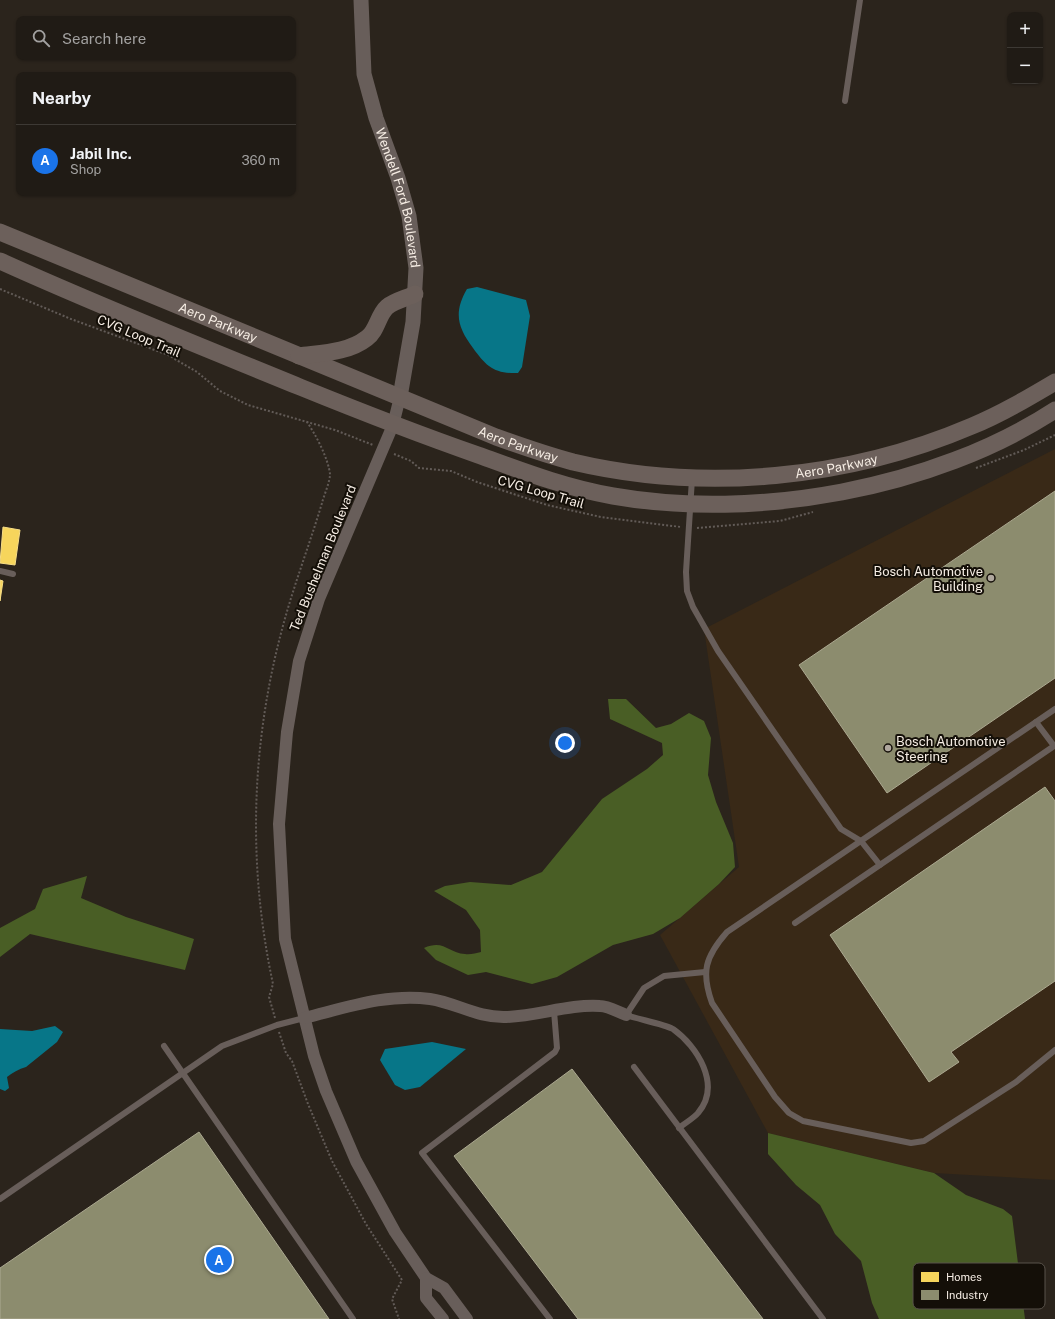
<!DOCTYPE html>
<html lang="en">
<head>
<meta charset="utf-8">
<style>
  body { margin:0; font-family:"Public Sans",sans-serif; background:#28241e; color:#f1f3f6 }
  .controls { position:absolute; right:12px; top:12px; display:grid; overflow:hidden; border-radius:8px; box-shadow:0 1px 3px #0004 }
  .controls button { width:36px; height:36px; display:grid; place-items:center; padding:0; border:0; border-bottom:1px solid #3d3934; background:#201b15; color:#f1f3f6; font:20px sans-serif }
  .you { position:absolute; left:565px; top:743px; width:14px; height:14px; margin:-10px; border:3px solid #fff; border-radius:50%; background:#1a73e8; box-shadow:0 0 0 6px #1a73e833 }
  .badge { display:grid; place-items:center; width:26px; height:26px; border-radius:50%; background:#1a73e8; color:#fff; font-size:13px; font-weight:700 }
  .pin { position:absolute; translate:-50% -50%; border:2px solid #fff; box-shadow:0 1px 4px #0006 }
  .list { margin:0; padding:0; list-style:none }
  h2 { display:flex; justify-content:space-between; align-items:center; height:52px; margin:0; padding:0 16px; font-size:17px }
  h2 small { font-size:13px; font-weight:400; color:#a2a1a0 }
  .list li { display:grid; grid-template-columns:26px 1fr auto; gap:12px; align-items:center; box-sizing:border-box; height:72px; padding:0 16px; border-top:1px solid #3d3934 }
  .list b { display:block; font-size:15px; white-space:nowrap }
  .list p { margin:0; font-size:13px; white-space:nowrap; color:#a2a1a0 }
  .list em { font-size:13px; font-style:normal; color:#a2a1a0 }
  .icon { flex:none; width:22px; height:22px; fill:none; stroke:currentColor; stroke-width:2; stroke-linecap:round; stroke-linejoin:round }
  .map { position:relative; flex:none; width:1055px; height:1319px; overflow:hidden }
  .search { position:absolute; background:#201b15; box-shadow:0 1px 3px #0004; left:16px; top:16px; width:280px; height:44px; display:flex; align-items:center; gap:10px; box-sizing:border-box; padding:0 14px; border-radius:8px; color:#a2a1a0; font-size:15px }
  .panel { position:absolute; background:#201b15; box-shadow:0 1px 3px #0004; left:16px; top:72px; width:280px; height:124px; border-radius:8px }
  .map>svg:first-child { display:block }
  .built { fill:#392917 }
  .forest { fill:#495e25 }
  .water { fill:#077688 }
  .homes { fill:#f6d55c; stroke:#f6dc85 }
  .industry { fill:#8c8c6e; stroke:#aca991 }
  .lines { fill:none; stroke-linecap:round; stroke-linejoin:round }
  .path { stroke:#625b57; stroke-width:2; stroke-dasharray:2 2; stroke-linecap:butt }
  .service { stroke:#685e5a; stroke-width:6 }
  .minor { stroke:#685e5a; stroke-width:12 }
  .tertiary { stroke:#685e5a; stroke-width:15 }
  .secondary { stroke:#6c605b; stroke-width:17 }
  .poi-dot { fill:#afa79e; stroke:#140f08; stroke-width:1.5 }
  .labels { text-anchor:middle; dominant-baseline:central; stroke-width:4; stroke-linejoin:round; paint-order:stroke }
  .street-label { font-size:13px; fill:#f6ede4; stroke:#140f08 }
  .poi-label { font-size:13px; fill:#f6ede4; stroke:#140f08; text-anchor:end }
  .key { fill:#140f08; stroke:#58524a; stroke-width:1 }
  .key-label { font-size:11px; fill:#f6ede4 }
</style>
</head>
<body>
<div class="map">
<svg width="1055" height="1319" viewBox="0 0 1055 1319">
  <rect width="100%" height="100%" fill="#2b241c"/>
  <polygon class="built" points="1055,449 1055,1180 934,1173 768,1133 660,935 739,867 704,629"/>
  <g class="forest">
    <path d="M608,699h18l30,29 15,-4 18,-11 15,8 7,17 -3,37 8,27 17,41 2,24 -16,17 -39,34 -27,16 -40,11 -56,32 -25,7 -46,-12 -18,3 -32,-15 -12,-12c20,-9 24,5 41,6 5,1 11,-1 16,-2l-1,-22 -14,-20 -32,-19 11,-5 25,-4 41,3 31,-13 60,-73 45,-30 16,-14 -1,-12 -52,-24z"/>
    <polygon points="87,876 81,898 126,917 194,939 185,970 30,934 0,957 0,928 35,909 43,889"/>
    <polygon points="768,1133 934,1173 966,1195 1003,1209 1012,1216 1025,1319 879,1319 872,1303 861,1261 835,1234 820,1205 796,1185 768,1154"/>
  </g>
  <g class="water">
    <path d="M477,287l49,13 4,16 -8,51 -4,6c-24,1 -32,-7 -45,-25 -15,-20 -20,-35 -6,-59z"/>
    <path d="M55,1026l8,6 -6,10 -31,25c-7,2 -14,6 -19,10l2,11 -4,3 -5,-2v-60l32,2z"/>
    <polygon points="432,1042 466,1049 420,1087 405,1090 395,1085 380,1060 385,1049"/>
  </g>
  <g class="homes">
    <polygon points="3,527 20,530 15,565 0,563"/>
    <polygon points="0,580 3,581 0,601"/>
  </g>
  <g class="industry">
    <polygon points="1055,491 1055,678 887,793 799,665"/>
    <polygon points="1045,787 1055,801 1055,981 951,1052 959,1062 929,1082 830,935"/>
    <polygon points="572,1069 763,1319 578,1319 454,1156"/>
    <polygon points="199,1132 329,1319 0,1319 0,1268"/>
  </g>
  <g class="lines">
    <g class="path">
      <polyline points="0,289 71,319 168,355 197,372 220,391 248,405 335,430 373,445"/>
      <polyline points="394,454 411,461 419,468 451,471 477,482 547,505 601,517 681,527"/>
      <polyline points="976,468 1024,450 1055,435"/>
      <polyline points="697,528 780,521 813,512"/>
      <path d="M275,1018l-6,-21 4,-13c-26,-121 -22,-243 11,-362 11,-40 26,-79 38,-119 2,-8 8,-21 8,-29 -2,-16 -14,-39 -23,-52"/>
      <polyline points="279,1032 286,1053 292,1061 308,1104 332,1161 366,1224 402,1280 392,1299 399,1319"/>
    </g>
    <g class="service">
      <polyline points="845,101 860,0"/>
      <polyline points="692,479 686,572 687,591 693,607 718,651 841,829 861,841 880,865"/>
      <polyline points="0,571 13,574"/>
      <path d="M1055,709l-328,223c-22,25 -26,40 -15,71l63,94 14,16 14,8 108,22 13,-2 92,-59 39,-32"/>
      <polyline points="795,923 1054,746 1036,722"/>
      <polyline points="164,1046 353,1319"/>
      <polyline points="634,1067 823,1319"/>
      <path d="M679,1128c6,-5 15,-10 19,-15 24,-28 -1,-67 -25,-84 -9,-5 -36,-10 -47,-14l18,-27 20,-12 41,-4"/>
      <polyline points="0,1199 222,1046 277,1025 304,1018"/>
      <polyline points="550,1319 422,1153 555,1052 557,1048 554,1011"/>
    </g>
    <g class="minor">
      <polyline points="400,397 393,425 319,599 299,661 287,732 279,824 285,939 314,1056 326,1091 356,1161 395,1232 426,1278 444,1288 467,1319"/>
      <path d="M304,1018c41,-10 83,-25 126,-19 27,4 47,19 76,18 32,-1 63,-13 94,-11 8,0 18,6 26,9"/>
      <polyline points="426,1278 426,1298 443,1319"/>
    </g>
    <path class="tertiary" id="s1" d="M361,0l3,74 12,44 22,60 11,38 7,52 -3,54 -13,75"/>
    <g class="secondary">
      <path id="s2" d="M0,232l496,205c25,9 51,18 77,25 132,31 275,17 399,-36 29,-12 56,-28 83,-44"/>
      <path d="M0,261c99,45 200,85 300,126 59,24 118,47 178,68 44,16 88,33 135,41 142,25 321,-7 442,-86"/>
      <path d="M299,356c22,-3 49,-3 68,-18 10,-7 11,-23 20,-31 7,-6 20,-9 28,-13"/>
    </g>
  </g>
  <g class="poi-dot">
    <circle cx="991" cy="578" r="4"/>
    <circle cx="888" cy="748" r="4"/>
  </g>
  <g class="labels">
    <g class="street-label">
      <text stroke="none"><textPath href="#s1" startOffset="203">Wendell Ford Boulevard</textPath></text>
      <text stroke="none"><textPath href="#s2" startOffset="236">Aero Parkway</textPath></text>
      <text transform="translate(139 336) rotate(23)">CVG Loop Trail</text>
      <text stroke="none"><textPath href="#s2" startOffset="560">Aero Parkway</textPath></text>
      <text stroke="none"><textPath href="#s2" startOffset="883">Aero Parkway</textPath></text>
      <text transform="translate(541 492) rotate(16)">CVG Loop Trail</text>
      <text transform="translate(323 558) rotate(-68)">Ted Bushelman Boulevard</text>
    </g>
    <g class="poi-label">
      <text x="983" y="571">Bosch Automotive<tspan x="983" dy="15">Building</tspan></text>
      <text x="896" y="741" text-anchor="start">Bosch Automotive<tspan x="896" dy="15">Steering</tspan></text>
    </g>
  </g>
  <rect x="913" y="1263" width="132" height="46" rx="6" class="key"/>
  <rect x="921" y="1272" width="18" height="10" fill="#f6d55c"/>
  <rect x="921" y="1290" width="18" height="10" fill="#8c8c6e"/>
  <g class="key-label">
    <text x="946" y="1281">Homes</text>
    <text x="946" y="1299">Industry</text>
  </g>
</svg>
<div class="controls">
<button>+</button>
<button>−</button>
</div>
<div class="you"></div>
<div class="pin badge" style="left:219px;top:1260px">A</div>
<div class="search"><svg class="icon" aria-label="search" viewBox="0 0 24 24"><circle cx="10" cy="10" r="6"/><path d="M15 15l6 6"/></svg>Search here</div>
<section class="panel">
<h2>Nearby<small></small></h2>
<ul class="list">
<li><span class="badge">A</span><div><b>Jabil Inc.</b><p>Shop</p></div><em>360 m</em></li>
</ul>
</section>
</div>
</body>
</html>
